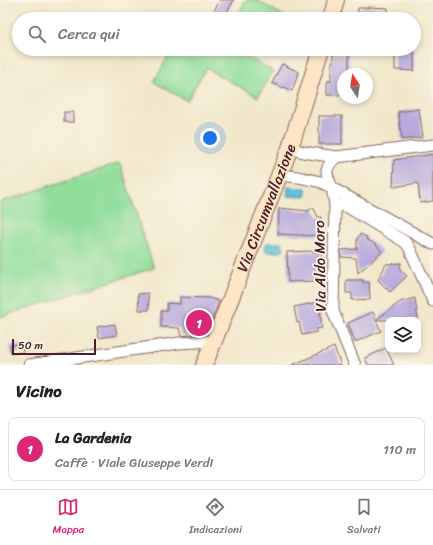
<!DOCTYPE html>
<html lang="it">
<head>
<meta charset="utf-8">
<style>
  body { margin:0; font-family:Sriracha,sans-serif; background:#f6f6f6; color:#222 }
  .controls { position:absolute; right:12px; bottom:12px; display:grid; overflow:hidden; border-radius:8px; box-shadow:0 2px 6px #0003 }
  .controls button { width:36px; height:36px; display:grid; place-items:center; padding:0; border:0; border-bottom:1px solid #e0e0e0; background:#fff; color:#222; font:20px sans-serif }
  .compass { position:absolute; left:337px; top:68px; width:36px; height:36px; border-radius:50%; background:#fff; box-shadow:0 2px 6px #0003; rotate:348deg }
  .scale { position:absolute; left:12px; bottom:10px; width:84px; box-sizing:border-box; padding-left:4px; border:2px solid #4a1f2b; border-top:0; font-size:11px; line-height:14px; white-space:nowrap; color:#4a1f2b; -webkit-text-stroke:3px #fcf5e5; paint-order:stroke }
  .you { position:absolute; left:210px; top:138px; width:14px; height:14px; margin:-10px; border:3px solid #fff; border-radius:50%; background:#1a73e8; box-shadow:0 0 0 6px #1a73e833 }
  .badge { display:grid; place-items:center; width:26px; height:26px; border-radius:50%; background:#db2777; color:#fff; font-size:13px; font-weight:700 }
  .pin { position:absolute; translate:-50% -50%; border:2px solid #fff; box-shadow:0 1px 4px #0006 }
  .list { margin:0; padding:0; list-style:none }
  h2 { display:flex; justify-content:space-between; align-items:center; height:52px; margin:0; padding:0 16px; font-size:17px }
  h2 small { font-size:13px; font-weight:400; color:#767676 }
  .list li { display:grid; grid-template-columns:26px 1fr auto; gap:12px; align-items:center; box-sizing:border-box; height:64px; margin:0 8px 8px; padding:0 8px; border:1px solid #e0e0e0; border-radius:8px }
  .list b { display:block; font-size:15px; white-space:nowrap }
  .list p { margin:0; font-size:13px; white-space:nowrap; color:#767676 }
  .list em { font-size:13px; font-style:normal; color:#767676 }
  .icon { flex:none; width:22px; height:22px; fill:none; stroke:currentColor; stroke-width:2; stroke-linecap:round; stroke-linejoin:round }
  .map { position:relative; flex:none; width:433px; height:365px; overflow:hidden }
  .search { position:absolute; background:#fff; box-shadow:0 2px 6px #0003; left:12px; right:12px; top:12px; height:44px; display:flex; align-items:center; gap:10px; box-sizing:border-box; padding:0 14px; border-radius:22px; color:#767676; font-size:15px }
  .sheet { height:124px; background:#fff }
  nav { display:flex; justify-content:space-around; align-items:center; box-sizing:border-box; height:56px; border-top:1px solid #e0e0e0; background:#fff; font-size:11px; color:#767676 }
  nav a { display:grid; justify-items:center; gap:2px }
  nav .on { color:#db2777 }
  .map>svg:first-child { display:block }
  .green { fill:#90dd9b; stroke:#6d7e63 }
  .water { fill:#5fc1dd; stroke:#547084 }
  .building { fill:#b6a9dc }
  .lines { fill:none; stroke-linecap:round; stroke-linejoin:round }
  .street-casing { stroke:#846563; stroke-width:13 }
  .secondary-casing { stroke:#846563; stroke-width:18 }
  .street { stroke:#fff; stroke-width:11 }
  .secondary { stroke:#fde5c5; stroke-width:16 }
  .labels { text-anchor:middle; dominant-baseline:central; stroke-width:3.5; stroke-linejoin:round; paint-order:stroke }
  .street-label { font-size:15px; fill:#4a1f2b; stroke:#fcf5e5 }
</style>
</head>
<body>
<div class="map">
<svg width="433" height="365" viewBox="0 0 433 365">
  <rect width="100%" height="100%" fill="#fcf5e5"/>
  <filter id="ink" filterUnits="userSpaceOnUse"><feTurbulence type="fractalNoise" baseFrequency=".025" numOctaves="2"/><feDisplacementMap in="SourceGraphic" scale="8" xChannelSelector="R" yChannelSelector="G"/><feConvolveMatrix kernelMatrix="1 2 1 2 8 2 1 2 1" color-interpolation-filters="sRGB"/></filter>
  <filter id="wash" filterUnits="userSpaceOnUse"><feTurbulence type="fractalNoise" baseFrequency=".012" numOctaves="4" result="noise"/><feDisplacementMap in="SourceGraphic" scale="16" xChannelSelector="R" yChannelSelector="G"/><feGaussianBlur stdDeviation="0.9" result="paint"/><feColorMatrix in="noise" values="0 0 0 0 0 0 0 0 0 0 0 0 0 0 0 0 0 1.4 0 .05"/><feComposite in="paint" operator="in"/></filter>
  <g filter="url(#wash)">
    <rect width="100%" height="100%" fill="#f1e8cc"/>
    <g class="green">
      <polygon points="246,0 256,0 290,19 235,19"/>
      <polygon points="172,49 233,49 273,71 258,97 206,68 187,101 154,82"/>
      <polygon points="120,163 154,268 0,317 0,202"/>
    </g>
    <g class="water">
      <polygon points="288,187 306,188 306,197 287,196"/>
      <polygon points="267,243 282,243 284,249 281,252 267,252 265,250 266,244"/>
    </g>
    <g id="blocks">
      <g class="building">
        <polygon points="220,0 234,0 223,19 209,19"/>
        <polygon points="368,7 388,8 388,19 357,19 358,8 368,8"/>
        <polygon points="395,49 414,49 414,71 395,70"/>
        <polygon points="333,54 349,54 349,74 343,74 343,95 327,95 327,81 331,81 331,62 333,62"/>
        <polygon points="282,64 299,72 292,91 284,87 283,88 272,83"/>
        <polygon points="419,109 423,137 402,140 398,112"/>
        <rect x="64" y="112" width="9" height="10"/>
        <rect x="319" y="116" width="23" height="28"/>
        <polygon points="433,154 433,201 420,203 418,183 393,187 394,160"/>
        <polygon points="313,207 318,217 321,217 320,236 278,234 279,208 309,211"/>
        <polygon points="360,234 367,237 366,239 375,244 382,252 358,273 356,258 341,257 341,250 357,249 357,239"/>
        <polygon points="310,251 322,254 318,271 318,281 288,282 287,252"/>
        <polygon points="401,263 400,269 407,276 390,292 378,280 386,264"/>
        <polygon points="346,280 363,280 363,282 369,282 370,299 352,300 352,293 346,293"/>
        <polygon points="148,293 149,310 139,310 138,294"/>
        <polygon points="180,297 209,298 219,301 209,327 204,331 190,335 181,336 179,328 161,327 161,311 167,311 167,303 180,304"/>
        <polygon points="415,298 418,320 376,320 381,331 355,342 348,323 373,312 376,320 400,302"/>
        <polygon points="319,302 321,313 320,313 322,328 316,329 317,332 302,335 299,322 297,323 294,307"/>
        <polygon points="115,324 117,335 99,338 97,327"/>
        <polygon points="22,344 23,352 11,354 10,345"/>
        <polygon points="334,347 341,365 292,365"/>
        <polygon points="386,348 394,365 368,365 365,358"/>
      </g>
    </g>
  </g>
  <g filter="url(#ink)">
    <use href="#blocks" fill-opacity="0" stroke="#846563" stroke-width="1"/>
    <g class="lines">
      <defs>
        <g id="street">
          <polyline points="290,148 303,152 336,157 433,145"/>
          <path d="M336,157c-14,14 -9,16 -4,31 1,5 2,11 3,16l-2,107 22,54"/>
          <polyline points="280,175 298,177 321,182 433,244"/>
          <polyline points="335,204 346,206 405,242 409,247 433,301"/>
          <polyline points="29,365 179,343 214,341"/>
        </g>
        <g id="secondary">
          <polyline points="331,19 336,0"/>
          <path id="s1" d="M204,365l10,-24 76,-193 31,-99"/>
        </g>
      </defs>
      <use href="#street" class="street-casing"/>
      <use href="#secondary" class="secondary-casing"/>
      <use href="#street" class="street"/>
      <use href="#secondary" class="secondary"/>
    </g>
  </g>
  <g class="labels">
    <g class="street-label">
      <text stroke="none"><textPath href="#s1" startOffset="169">Via Circumvallazione</textPath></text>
      <text transform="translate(320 266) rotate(-91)">Via Aldo Moro</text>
    </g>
  </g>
</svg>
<div class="controls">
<button><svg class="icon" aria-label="layers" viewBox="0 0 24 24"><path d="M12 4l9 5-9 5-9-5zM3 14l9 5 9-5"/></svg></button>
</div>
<svg class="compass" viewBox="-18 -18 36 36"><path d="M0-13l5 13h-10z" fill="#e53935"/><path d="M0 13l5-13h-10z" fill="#767676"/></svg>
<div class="scale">50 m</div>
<div class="you"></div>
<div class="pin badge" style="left:199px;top:323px">1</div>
<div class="search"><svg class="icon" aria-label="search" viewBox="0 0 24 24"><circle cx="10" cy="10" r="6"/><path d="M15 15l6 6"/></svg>Cerca qui</div>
</div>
<section class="sheet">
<h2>Vicino<small></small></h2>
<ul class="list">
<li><span class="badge">1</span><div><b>La Gardenia</b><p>Caffè · Viale Giuseppe Verdi</p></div><em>110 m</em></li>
</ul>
</section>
<nav>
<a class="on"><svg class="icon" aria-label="map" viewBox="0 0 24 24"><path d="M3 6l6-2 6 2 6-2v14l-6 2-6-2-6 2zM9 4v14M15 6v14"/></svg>Mappa</a>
<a><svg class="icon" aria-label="directions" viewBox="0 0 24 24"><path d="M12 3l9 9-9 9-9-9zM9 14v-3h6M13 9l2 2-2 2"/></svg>Indicazioni</a>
<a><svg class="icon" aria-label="saved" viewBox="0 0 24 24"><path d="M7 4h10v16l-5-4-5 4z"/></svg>Salvati</a>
</nav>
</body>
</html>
